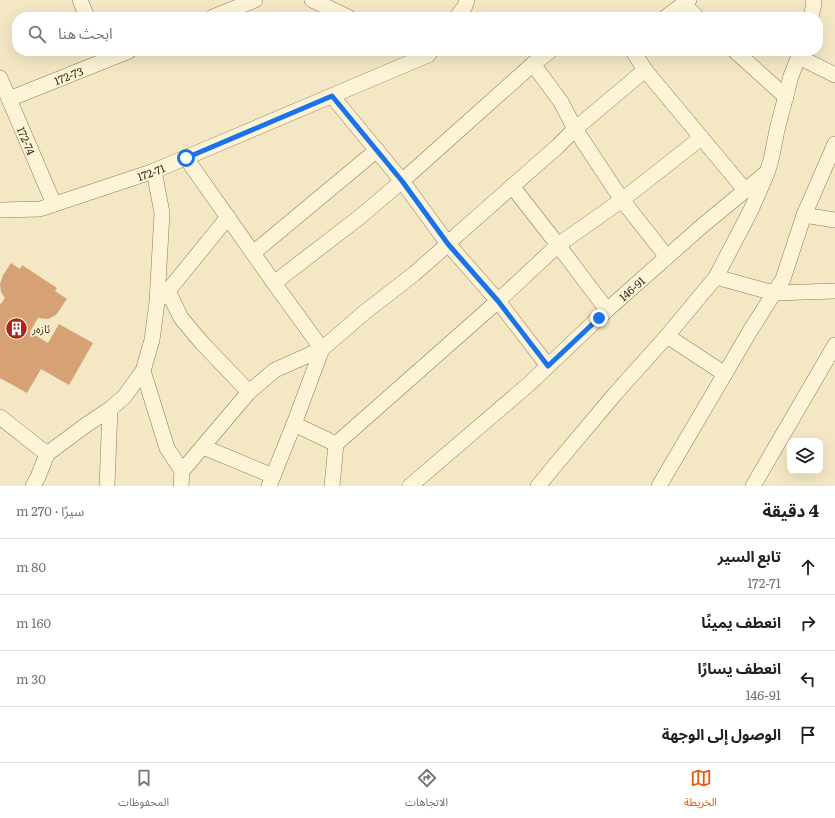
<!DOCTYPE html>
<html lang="ar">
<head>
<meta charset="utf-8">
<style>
  body { margin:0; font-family:Literata,"Noto Sans Arabic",serif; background:#f2f2f2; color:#202124; direction:rtl }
  .controls { position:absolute; right:12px; bottom:12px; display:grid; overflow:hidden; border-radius:8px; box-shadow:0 4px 16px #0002 }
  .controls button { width:36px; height:36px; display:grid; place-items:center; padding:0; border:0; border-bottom:1px solid #e0e0e0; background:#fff; color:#202124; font:20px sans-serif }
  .stop { position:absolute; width:12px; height:12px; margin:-9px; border:3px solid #1a73e8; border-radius:50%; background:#fff }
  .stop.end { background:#1a73e8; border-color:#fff; box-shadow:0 1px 4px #0008 }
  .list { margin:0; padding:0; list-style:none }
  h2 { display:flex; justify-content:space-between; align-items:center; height:52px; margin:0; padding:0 16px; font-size:17px }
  h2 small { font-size:13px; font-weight:400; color:#757577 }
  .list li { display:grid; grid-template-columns:26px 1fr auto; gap:12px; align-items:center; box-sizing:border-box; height:56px; padding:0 16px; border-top:1px solid #e0e0e0 }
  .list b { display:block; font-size:15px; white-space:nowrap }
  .list p { margin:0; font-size:13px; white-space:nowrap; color:#757577 }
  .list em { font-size:13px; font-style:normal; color:#757577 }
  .icon { flex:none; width:22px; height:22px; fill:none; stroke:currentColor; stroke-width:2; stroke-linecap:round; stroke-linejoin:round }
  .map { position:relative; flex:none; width:835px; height:486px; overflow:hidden; direction:ltr }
  .search { position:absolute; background:#fff; box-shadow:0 4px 16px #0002; left:12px; right:12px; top:12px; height:44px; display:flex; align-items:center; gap:10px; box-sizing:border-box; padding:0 14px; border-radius:16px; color:#757577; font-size:15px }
  .sheet { height:276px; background:#fff }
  nav { display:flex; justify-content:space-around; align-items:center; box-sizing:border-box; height:56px; border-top:1px solid #e0e0e0; background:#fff; font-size:11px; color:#757577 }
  nav a { display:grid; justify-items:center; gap:2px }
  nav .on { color:#ea580c }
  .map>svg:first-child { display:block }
  .building { fill:#d6a275 }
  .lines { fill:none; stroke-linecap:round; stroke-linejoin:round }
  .minor-casing { stroke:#917957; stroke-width:16 }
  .minor { stroke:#fdf4d8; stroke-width:15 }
  .route { stroke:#1a73e8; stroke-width:5 }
  .labels { text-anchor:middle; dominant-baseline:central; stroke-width:3; stroke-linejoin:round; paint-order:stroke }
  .street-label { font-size:11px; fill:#3f2f1d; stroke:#faf1d4 }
  .poi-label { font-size:11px; fill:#3f2f1d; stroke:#faf1d4; text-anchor:start }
</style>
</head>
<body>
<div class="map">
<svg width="835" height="486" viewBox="0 0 835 486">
  <rect width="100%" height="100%" fill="#f4e8c4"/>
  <polygon class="building" points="11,263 20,269 22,265 57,288 55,291 67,299 56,315 48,319 38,318 30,332 48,343 59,324 93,343 69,385 41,369 27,393 0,378 0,305 5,298 1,292 0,284 3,275"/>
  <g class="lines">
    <defs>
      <g id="minor">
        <polyline points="80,0 87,17"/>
        <polyline points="312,0 348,17"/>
        <polyline points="683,4 697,17"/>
        <polyline points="213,17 255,0"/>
        <polyline points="457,17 465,6 467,0"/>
        <polyline points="666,17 689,0"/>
        <polyline points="811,17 814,4 813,0"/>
        <polyline points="633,51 645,70 745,190"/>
        <polyline points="735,51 786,97"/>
        <polyline points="799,57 835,75"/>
        <polyline points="533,64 561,102 575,129 622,200 667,257"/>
        <path id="s1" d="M0,78l54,126"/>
        <polyline points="332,96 402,181 448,244 498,301 548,366"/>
        <path id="s2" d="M9,99l120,-48"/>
        <polyline points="186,158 274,283 322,349"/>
        <polyline points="512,186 558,245 607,310"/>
        <path id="s3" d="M0,210l40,-1 114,-38 274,-116 3,-4"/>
        <polyline points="804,215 835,220"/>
        <polyline points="253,253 377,150"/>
        <polyline points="716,277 774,293 835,291"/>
        <polyline points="274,283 361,216 402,181 533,64 550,51"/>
        <polyline points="168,291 181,318 202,343 249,392"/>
        <polyline points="161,298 168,291 228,217"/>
        <polyline points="667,336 725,374"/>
        <polyline points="143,371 167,448 182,471 181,486"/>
        <polyline points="0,417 47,454"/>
        <polyline points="294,424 336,444"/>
        <polyline points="203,447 273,476"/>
        <polyline points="182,471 249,392 275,370 322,349 365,312 414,274 448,244 457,235 558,146 575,129 645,70"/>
        <polyline points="33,486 38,477 47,454 86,425 110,409 124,397 143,371 152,340 157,302 162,213 154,171"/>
        <polyline points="107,486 110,409"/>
        <polyline points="269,486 294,424 322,349"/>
        <polyline points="332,486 336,444 498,301 558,245 622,200 701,138"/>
        <path id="s4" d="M410,486l119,-102 78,-74 95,-84 63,-52"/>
        <polyline points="538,486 557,463 615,394 667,336 716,277 751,210 767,173 771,160 777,130 791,76 801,51"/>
        <polyline points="659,486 750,331 783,279 804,215 835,144"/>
        <polyline points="753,486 835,345"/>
      </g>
    </defs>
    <use href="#minor" class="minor-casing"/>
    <use href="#minor" class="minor"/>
  </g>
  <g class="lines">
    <polyline class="route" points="186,158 332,96 402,181 448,244 498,301 548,366 599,318"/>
  </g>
  <defs>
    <symbol id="building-disc" viewBox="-11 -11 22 22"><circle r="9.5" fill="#a8251f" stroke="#faf1d4"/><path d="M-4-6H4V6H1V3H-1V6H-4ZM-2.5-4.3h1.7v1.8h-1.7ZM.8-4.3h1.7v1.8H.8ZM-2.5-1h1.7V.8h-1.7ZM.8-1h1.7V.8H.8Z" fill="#fff"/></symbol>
  </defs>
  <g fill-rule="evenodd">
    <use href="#building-disc" x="4" y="316" width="25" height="25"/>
  </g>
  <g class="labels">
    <g class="street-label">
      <text stroke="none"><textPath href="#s2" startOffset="64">172-73</textPath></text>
      <text stroke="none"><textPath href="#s1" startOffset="68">172-74</textPath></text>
      <text stroke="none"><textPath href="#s3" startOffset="157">172-71</textPath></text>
      <text stroke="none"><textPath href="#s4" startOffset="297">146-91</textPath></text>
    </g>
    <g class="poi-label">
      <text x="32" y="328">ئازەر</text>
    </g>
  </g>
</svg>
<div class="controls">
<button><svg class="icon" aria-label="layers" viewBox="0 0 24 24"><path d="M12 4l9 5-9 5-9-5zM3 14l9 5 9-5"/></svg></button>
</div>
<div class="stop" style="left:186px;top:158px"></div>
<div class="stop end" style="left:599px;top:318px"></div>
<div class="search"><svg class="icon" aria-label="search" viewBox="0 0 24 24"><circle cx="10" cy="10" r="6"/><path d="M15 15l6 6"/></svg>ابحث هنا</div>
</div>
<section class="sheet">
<h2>4 دقيقة<small>سيرًا · 270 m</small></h2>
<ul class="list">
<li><svg class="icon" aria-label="ahead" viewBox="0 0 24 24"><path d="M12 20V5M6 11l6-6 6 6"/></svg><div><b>تابع السير</b><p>172-71</p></div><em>80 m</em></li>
<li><svg class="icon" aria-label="right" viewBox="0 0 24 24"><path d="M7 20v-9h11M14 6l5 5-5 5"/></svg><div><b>انعطف يمينًا</b></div><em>160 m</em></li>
<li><svg class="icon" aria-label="left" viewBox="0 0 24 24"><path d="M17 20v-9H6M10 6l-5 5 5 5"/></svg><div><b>انعطف يسارًا</b><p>146-91</p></div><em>30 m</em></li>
<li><svg class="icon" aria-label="arrive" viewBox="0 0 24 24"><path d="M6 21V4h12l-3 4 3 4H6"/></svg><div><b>الوصول إلى الوجهة</b></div></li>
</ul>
</section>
<nav>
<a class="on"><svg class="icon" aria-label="map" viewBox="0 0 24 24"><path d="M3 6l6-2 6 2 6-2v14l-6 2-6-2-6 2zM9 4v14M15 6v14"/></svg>الخريطة</a>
<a><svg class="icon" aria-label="directions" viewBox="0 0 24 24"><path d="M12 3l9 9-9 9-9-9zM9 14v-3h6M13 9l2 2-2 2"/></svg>الاتجاهات</a>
<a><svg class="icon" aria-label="saved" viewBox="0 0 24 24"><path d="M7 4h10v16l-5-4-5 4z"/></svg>المحفوظات</a>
</nav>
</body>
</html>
